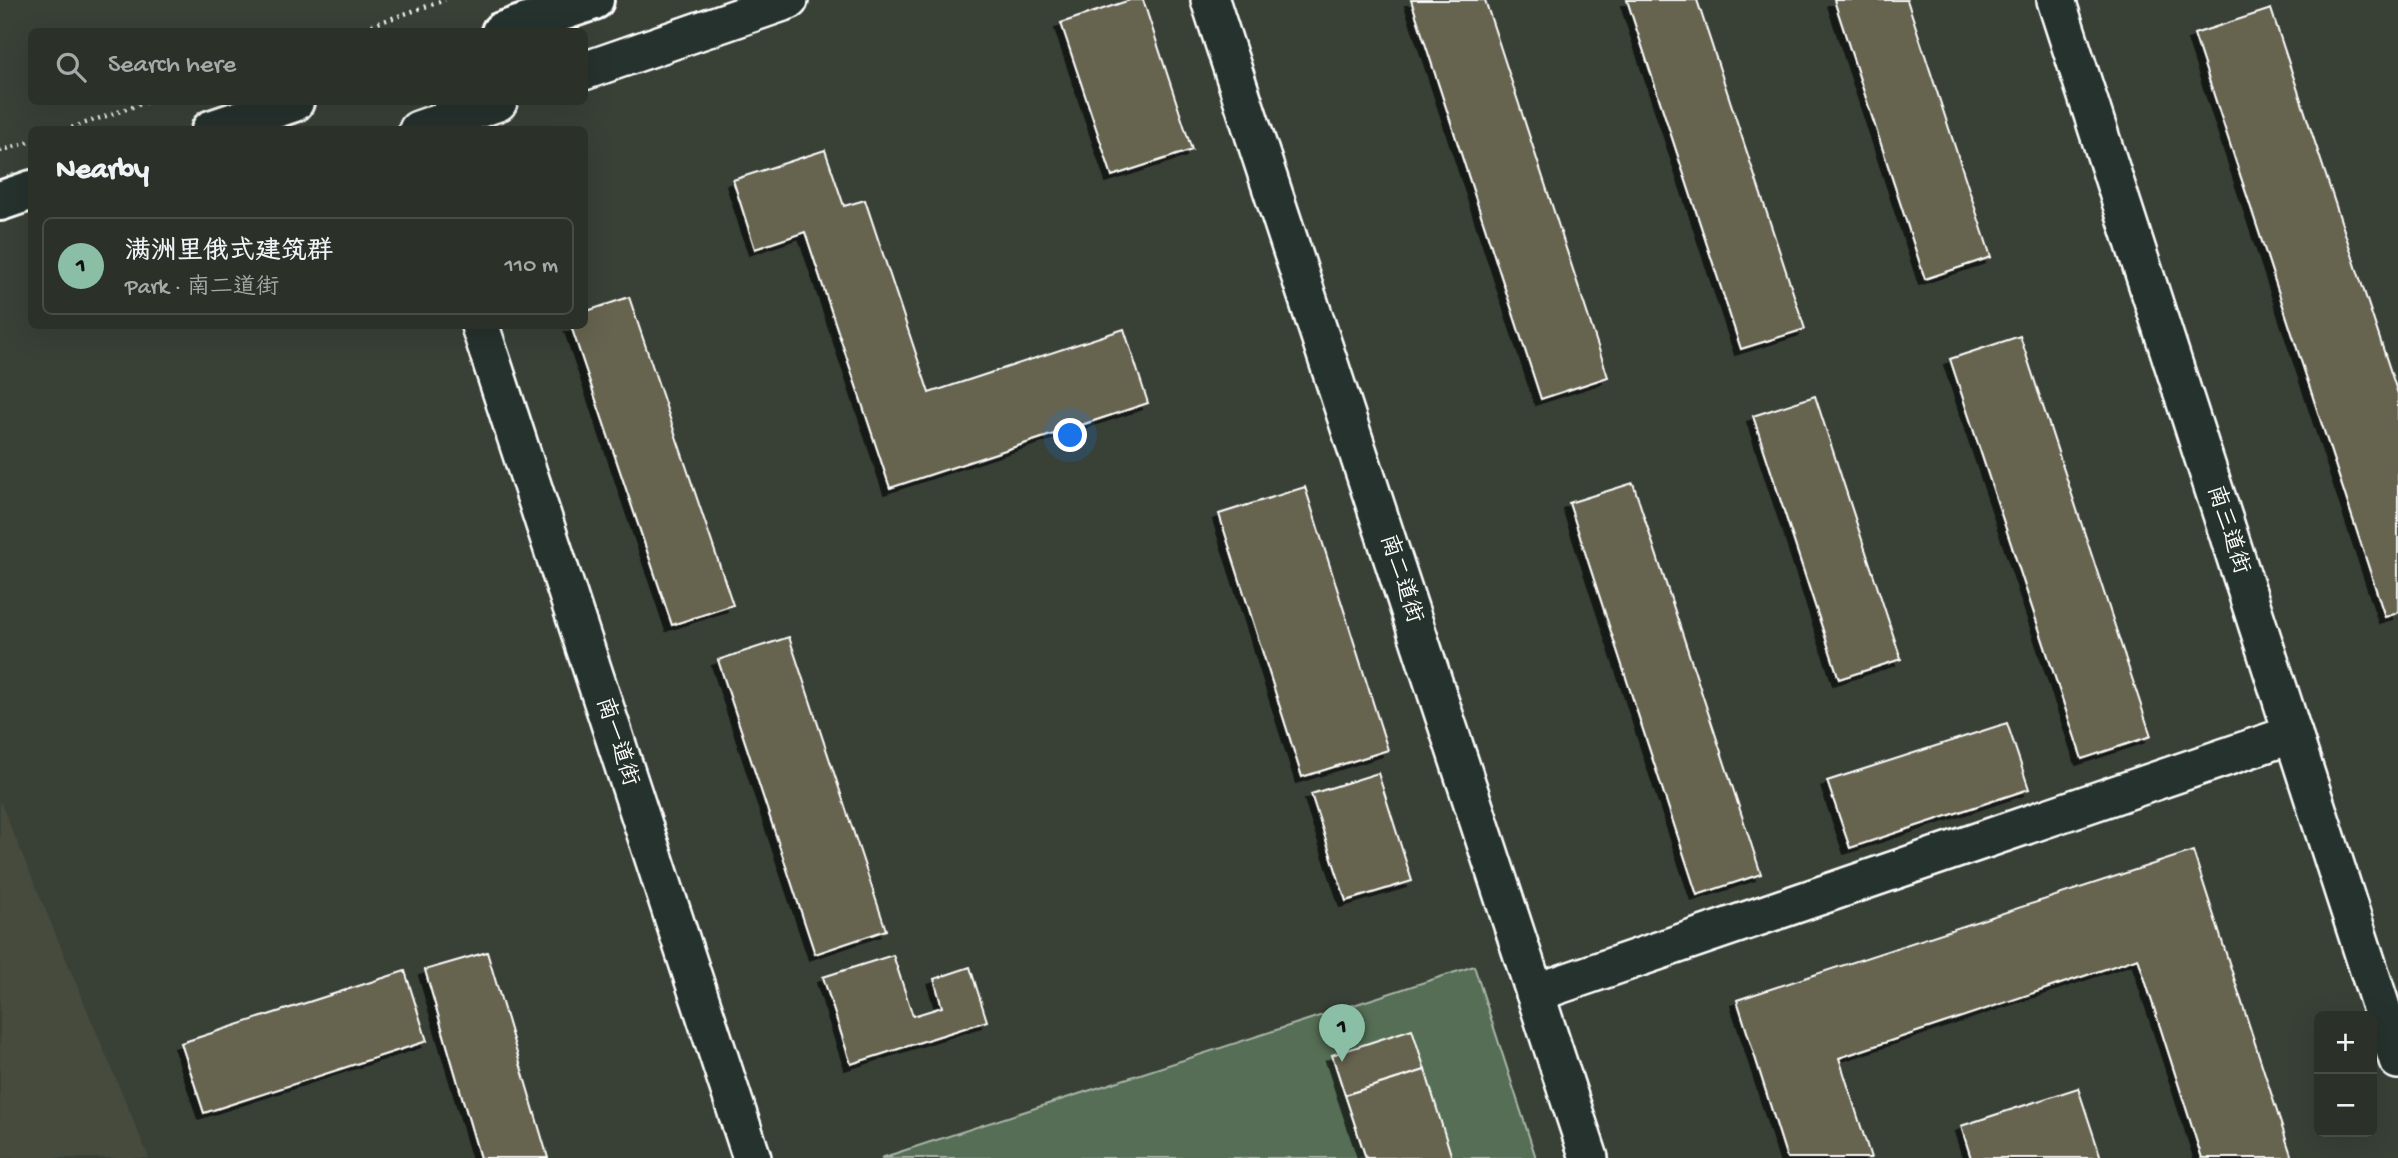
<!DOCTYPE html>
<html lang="en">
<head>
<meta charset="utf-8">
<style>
  body { margin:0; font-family:"Gochi Hand","LXGW WenKai TC",sans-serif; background:#373d35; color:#f1f3f6 }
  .controls { position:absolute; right:21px; bottom:21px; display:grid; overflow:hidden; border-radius:10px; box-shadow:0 7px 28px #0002 }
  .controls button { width:63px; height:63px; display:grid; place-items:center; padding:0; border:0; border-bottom:2px solid #474c46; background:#2b3129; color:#f1f3f6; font:35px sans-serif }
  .you { position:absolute; left:1071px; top:436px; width:24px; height:24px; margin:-18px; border:5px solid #fff; border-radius:50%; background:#1a73e8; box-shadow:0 0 0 10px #1a73e833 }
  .badge { display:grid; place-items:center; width:46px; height:46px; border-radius:50%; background:#8abfa5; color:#111; font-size:23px; font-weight:700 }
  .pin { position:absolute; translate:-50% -58px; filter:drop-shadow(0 2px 4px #0008) }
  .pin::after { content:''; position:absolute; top:37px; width:24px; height:21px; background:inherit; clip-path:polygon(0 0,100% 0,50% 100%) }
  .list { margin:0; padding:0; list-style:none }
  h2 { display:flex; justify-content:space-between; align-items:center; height:91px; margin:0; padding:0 28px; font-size:30px }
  h2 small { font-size:23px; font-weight:400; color:#a6a9a8 }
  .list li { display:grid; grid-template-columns:46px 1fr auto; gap:21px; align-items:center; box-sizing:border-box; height:98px; margin:0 14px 14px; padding:0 14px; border:2px solid #474c46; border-radius:10px }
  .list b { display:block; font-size:26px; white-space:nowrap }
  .list p { margin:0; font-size:23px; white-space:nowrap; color:#a6a9a8 }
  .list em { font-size:23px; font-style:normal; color:#a6a9a8 }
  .icon { flex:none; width:38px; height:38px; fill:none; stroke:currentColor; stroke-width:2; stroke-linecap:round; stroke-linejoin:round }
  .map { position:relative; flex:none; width:2398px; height:1158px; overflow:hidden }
  .search { position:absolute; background:#2b3129; box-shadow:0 7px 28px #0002; left:28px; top:28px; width:560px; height:77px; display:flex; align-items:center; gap:18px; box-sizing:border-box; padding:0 24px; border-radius:10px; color:#a6a9a8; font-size:26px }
  .panel { position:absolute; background:#2b3129; box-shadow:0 7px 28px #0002; left:28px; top:126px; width:560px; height:203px; border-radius:10px }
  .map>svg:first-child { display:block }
  .built { fill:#464b3e }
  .green { fill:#556e55; stroke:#aab6aa; stroke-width:2 }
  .building { fill:#66634f; stroke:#fff; stroke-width:2; filter:url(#shadow) }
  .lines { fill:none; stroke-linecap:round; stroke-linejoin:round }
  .minor-casing { stroke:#fff; stroke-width:42 }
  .secondary-casing { stroke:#fff; stroke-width:44 }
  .path { stroke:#fff; stroke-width:4.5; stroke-dasharray:2 5; stroke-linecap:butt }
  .minor { stroke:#26332d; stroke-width:37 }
  .secondary { stroke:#26332d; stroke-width:38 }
  .labels { text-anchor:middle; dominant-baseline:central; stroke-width:5; stroke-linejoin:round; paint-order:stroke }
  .street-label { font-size:23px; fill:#fff; stroke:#26332d }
</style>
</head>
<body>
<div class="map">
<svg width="2398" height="1158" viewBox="0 0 2398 1158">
  <defs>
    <filter id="shadow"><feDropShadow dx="-6" dy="6" stdDeviation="0" flood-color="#0009"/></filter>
  </defs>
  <rect width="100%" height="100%" fill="#394137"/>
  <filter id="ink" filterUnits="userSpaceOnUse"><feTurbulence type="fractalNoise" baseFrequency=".0143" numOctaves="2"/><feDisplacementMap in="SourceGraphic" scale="14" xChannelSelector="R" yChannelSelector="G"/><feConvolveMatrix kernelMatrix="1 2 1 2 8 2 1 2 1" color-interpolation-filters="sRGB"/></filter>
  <g filter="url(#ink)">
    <polygon class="built" points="0,801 149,1158 0,1158"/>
    <polygon class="green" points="1474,966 1536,1158 881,1158"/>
    <g class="building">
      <polygon points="1130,0 1143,0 1192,150 1112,176 1061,23"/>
      <polygon points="1411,0 1485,0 1608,377 1541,399"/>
      <polygon points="1627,0 1697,0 1805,329 1741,349"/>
      <polygon points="1834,0 1907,0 1991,257 1925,279"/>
      <polygon points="2271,9 2398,394 2398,613 2385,617 2194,34"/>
      <polygon points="825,150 844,206 865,200 929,393 1124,329 1148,403 890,488 805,232 755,249 733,180"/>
      <polygon points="629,297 733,605 672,625 571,326 584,326 584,312"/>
      <polygon points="2020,336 2151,736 2082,759 1950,359"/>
      <polygon points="1815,396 1901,659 1839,679 1753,416"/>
      <polygon points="1633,483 1761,874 1697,895 1569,503"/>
      <polygon points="1305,487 1388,750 1302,777 1219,514"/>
      <polygon points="789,637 886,930 815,954 718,660"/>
      <polygon points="2007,723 2029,789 1850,848 1827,781"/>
      <polygon points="1378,773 1412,881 1346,901 1311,794"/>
      <polygon points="2193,851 2292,1158 2202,1158 2138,958 1839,1058 1871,1158 1787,1158 1737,1000"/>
      <polygon points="487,952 548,1158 480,1158 425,970"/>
      <polygon points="893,955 913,1016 942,1007 934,979 970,967 987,1021 851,1064 823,977"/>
      <polygon points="405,971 427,1041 204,1113 181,1043"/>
      <polygon points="1412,1029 1425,1070 1345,1095 1332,1055"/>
      <polygon points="1425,1070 1452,1158 1366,1158 1345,1095"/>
      <polygon points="2078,1088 2101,1158 1971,1158 1961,1126"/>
    </g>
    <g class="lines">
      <defs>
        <g id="minor">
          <polyline points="1210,0 1589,1158"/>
          <polyline points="2056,0 2398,1060"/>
          <polyline points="584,71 789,0"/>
          <polyline points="418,130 498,102"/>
          <polyline points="480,326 752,1158"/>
          <polyline points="1535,993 2293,734"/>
        </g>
        <g id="secondary">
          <polyline points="501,32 594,0"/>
          <polyline points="211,130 294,102"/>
          <polyline points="0,201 32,190"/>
        </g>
      </defs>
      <use href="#minor" class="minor-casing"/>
      <use href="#secondary" class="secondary-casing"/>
      <g class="path">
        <polyline points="352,32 445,0"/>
        <polyline points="65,130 147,102"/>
        <polyline points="0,151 32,141"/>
      </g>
      <use href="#minor" class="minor"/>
      <use href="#secondary" class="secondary"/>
    </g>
  </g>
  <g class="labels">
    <g class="street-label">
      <text transform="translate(2227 530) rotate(72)">南三道街</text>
      <text transform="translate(1400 579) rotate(72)">南二道街</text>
      <text transform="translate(616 742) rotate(72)">南一道街</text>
    </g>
  </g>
</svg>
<div class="controls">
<button>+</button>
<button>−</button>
</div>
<div class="you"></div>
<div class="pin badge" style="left:1342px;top:1062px">1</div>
<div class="search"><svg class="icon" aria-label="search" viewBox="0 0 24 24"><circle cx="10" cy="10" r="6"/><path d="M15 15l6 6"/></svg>Search here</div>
<section class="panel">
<h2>Nearby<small></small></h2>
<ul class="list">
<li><span class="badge">1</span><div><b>满洲里俄式建筑群</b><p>Park · 南二道街</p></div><em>110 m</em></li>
</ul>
</section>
</div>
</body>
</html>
